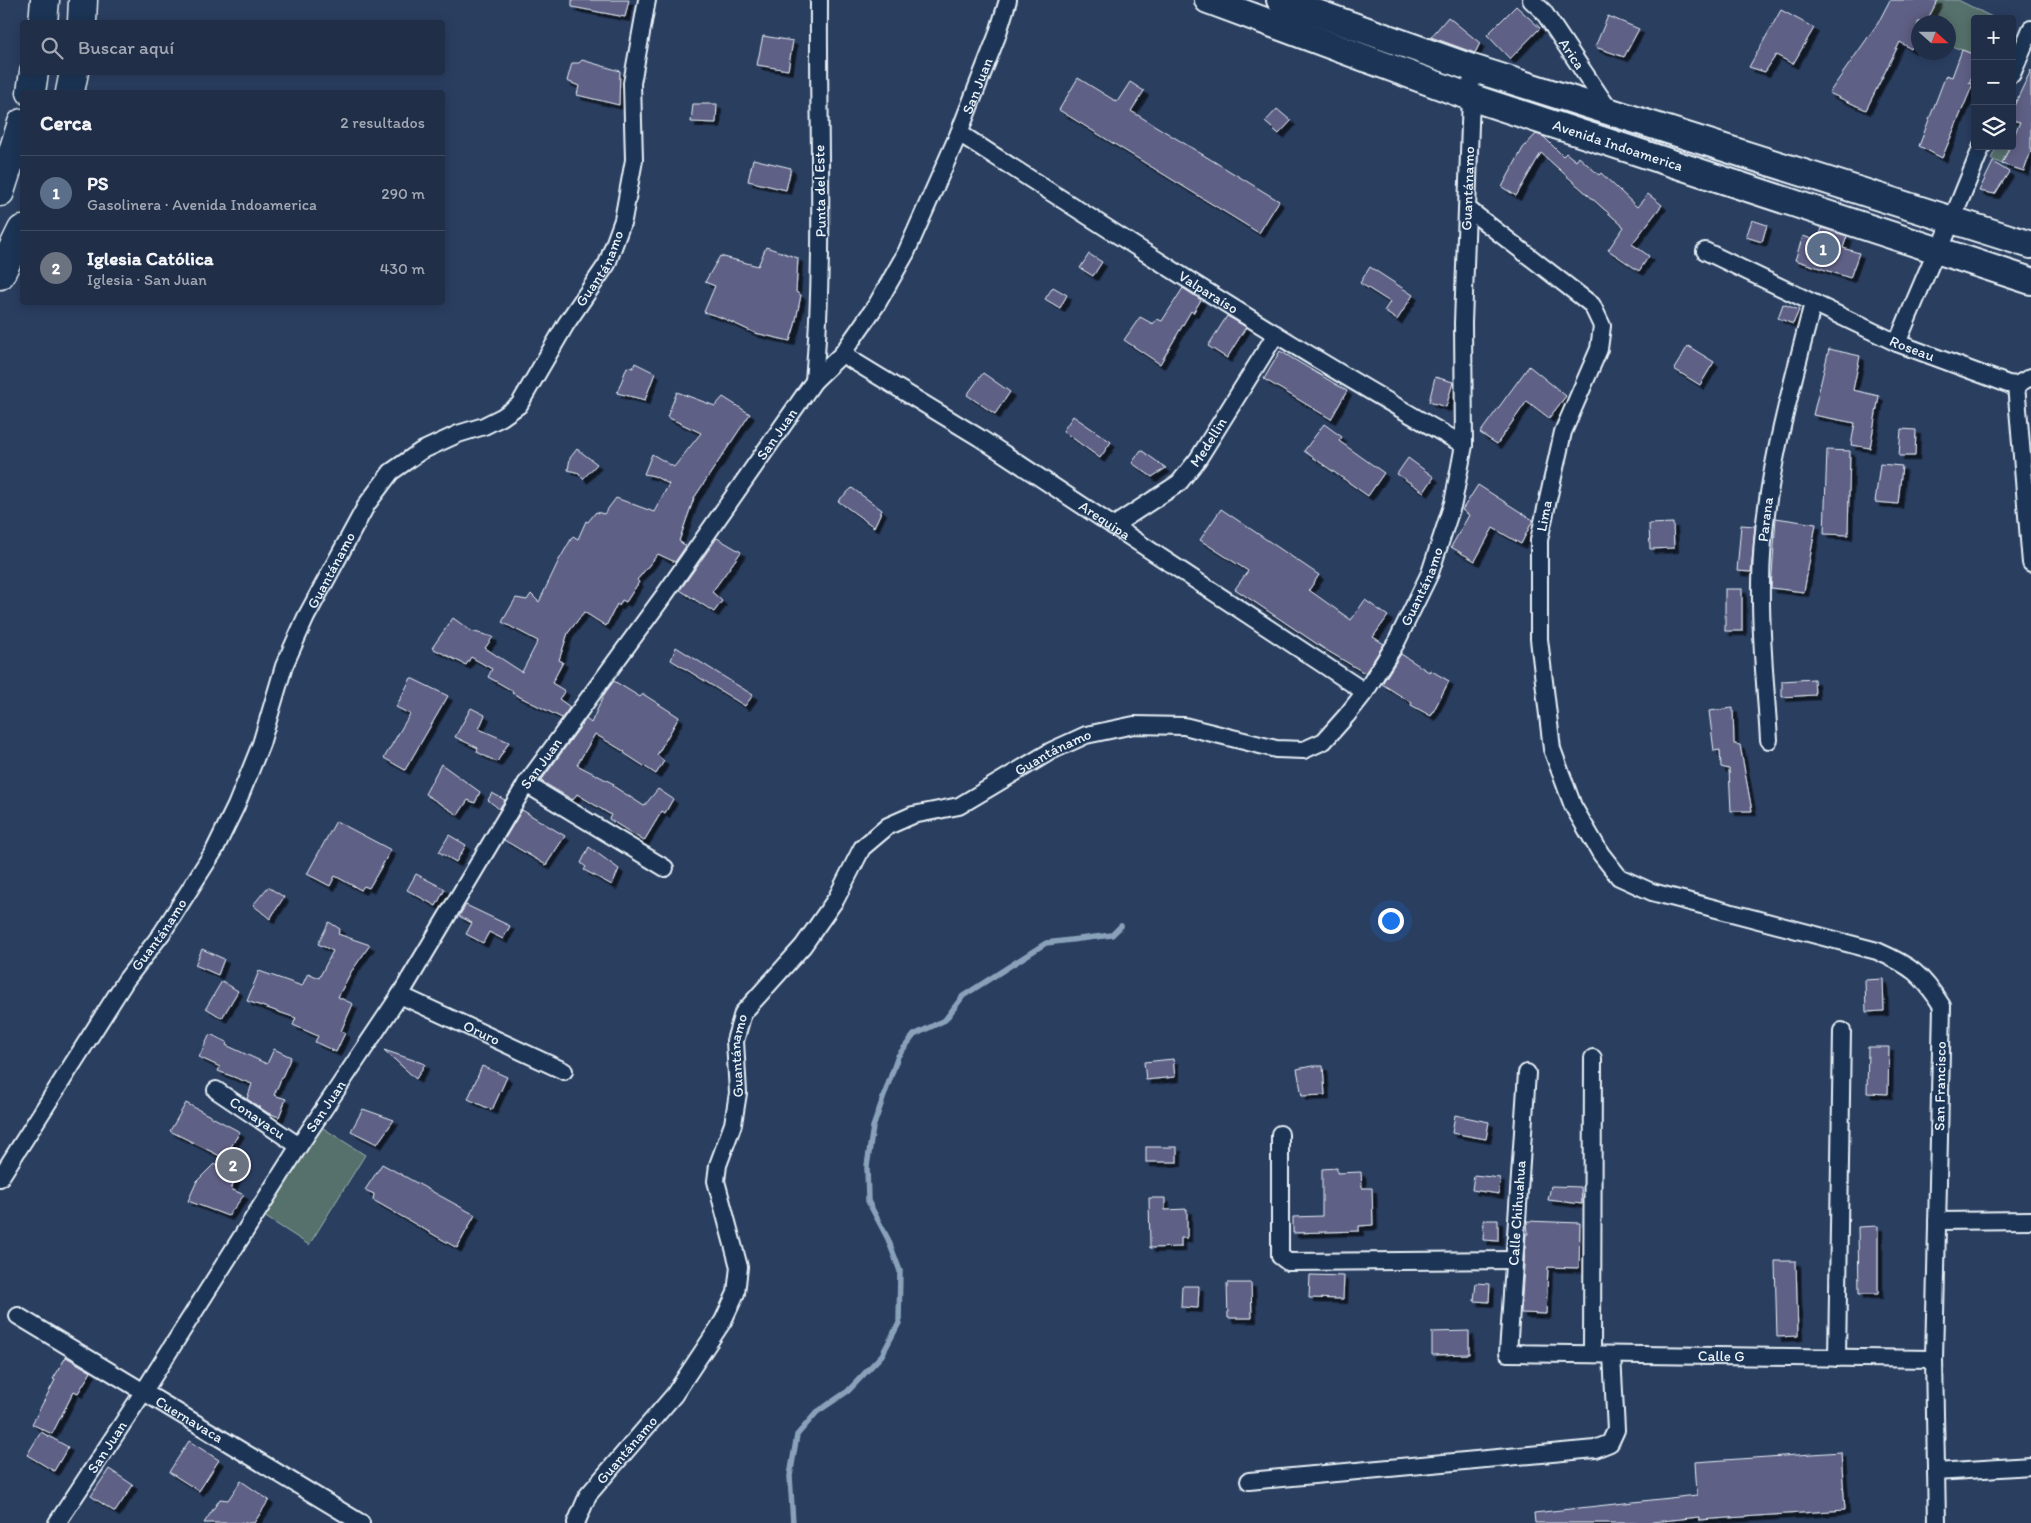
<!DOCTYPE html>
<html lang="es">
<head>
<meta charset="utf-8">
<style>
  body { margin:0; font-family:Itim,sans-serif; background:#2d3a52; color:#f1f3f6 }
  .controls { position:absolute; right:15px; top:15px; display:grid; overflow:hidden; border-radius:5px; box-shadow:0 2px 12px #0003 }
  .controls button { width:45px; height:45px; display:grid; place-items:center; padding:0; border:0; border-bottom:1px solid #3d4a60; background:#202e48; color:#f1f3f6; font:25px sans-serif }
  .compass { position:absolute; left:1911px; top:15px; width:45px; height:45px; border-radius:50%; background:#202e48; box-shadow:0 2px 12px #0003; rotate:111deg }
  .you { position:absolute; left:1390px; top:920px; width:18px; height:18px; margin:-12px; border:4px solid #fff; border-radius:50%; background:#1a73e8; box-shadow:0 0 0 8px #1a73e833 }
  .badge { display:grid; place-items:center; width:32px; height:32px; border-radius:50%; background:#ea580c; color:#fff; font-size:16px; font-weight:700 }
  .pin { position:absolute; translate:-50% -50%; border:2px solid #fff; box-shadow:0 1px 5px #0006 }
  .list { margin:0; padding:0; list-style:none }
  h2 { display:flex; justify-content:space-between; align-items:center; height:65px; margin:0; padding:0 20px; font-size:21px }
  h2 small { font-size:16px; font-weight:400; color:#a2a8b4 }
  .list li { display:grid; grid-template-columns:32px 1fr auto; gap:15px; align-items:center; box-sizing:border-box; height:75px; padding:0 20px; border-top:1px solid #3d4a60 }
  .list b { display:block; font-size:19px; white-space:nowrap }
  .list p { margin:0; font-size:16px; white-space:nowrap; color:#a2a8b4 }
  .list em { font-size:16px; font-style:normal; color:#a2a8b4 }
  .icon { flex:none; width:28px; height:28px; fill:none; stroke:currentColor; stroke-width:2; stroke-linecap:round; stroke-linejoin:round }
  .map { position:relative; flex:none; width:2031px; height:1523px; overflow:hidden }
  .search { position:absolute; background:#202e48; box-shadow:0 2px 12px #0003; left:20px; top:20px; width:425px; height:55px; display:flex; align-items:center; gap:12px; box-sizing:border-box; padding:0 18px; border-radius:5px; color:#a2a8b4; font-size:19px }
  .panel { position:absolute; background:#202e48; box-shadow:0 2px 12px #0003; left:20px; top:90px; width:425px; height:215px; border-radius:5px }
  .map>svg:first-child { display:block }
  .green { fill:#57706c; stroke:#a0b0b2 }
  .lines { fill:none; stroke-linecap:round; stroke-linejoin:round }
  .stream { stroke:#89a2ba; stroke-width:5.5 }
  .building { fill:#5e6185; stroke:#e8f1f8; filter:url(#shadow) }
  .minor-casing { stroke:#e8f1f8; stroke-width:20 }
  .primary-casing { stroke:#e8f1f8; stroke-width:30 }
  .trunk-casing { stroke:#e8f1f8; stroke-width:31 }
  .minor { stroke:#1d3557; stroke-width:16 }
  .primary { stroke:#1d3557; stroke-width:26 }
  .trunk { stroke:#1d3557; stroke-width:28 }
  .labels { text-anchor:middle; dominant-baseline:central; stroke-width:4; stroke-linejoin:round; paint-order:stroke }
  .street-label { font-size:15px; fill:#e8f1f8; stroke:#1d3557 }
</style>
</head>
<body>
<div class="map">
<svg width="2031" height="1523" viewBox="0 0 2031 1523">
  <defs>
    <filter id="shadow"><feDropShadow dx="4.5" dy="4.5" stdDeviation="0" flood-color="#0009"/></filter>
  </defs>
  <rect width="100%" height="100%" fill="#2a3e60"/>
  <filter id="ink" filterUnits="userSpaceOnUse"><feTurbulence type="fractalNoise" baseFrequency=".02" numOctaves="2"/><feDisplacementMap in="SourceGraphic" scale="10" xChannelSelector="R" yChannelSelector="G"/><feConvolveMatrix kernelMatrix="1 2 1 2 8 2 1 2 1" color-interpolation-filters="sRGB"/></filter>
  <g filter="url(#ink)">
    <g class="green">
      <polygon points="1938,0 1958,0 1996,19 1975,19 1975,55 1949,45 1948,22 1926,22"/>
      <polygon points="1997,146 2009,146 2002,164 1991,159"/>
      <polygon points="320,1126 365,1155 309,1245 264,1216"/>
    </g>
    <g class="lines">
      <polyline class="stream" points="793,1523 790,1476 797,1435 817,1412 848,1391 882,1355 899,1323 900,1271 888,1239 868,1201 867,1166 873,1127 898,1056 914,1035 945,1020 963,996 1046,943 1112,935 1121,926"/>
    </g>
    <g class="building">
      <polygon points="572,0 629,0 625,17 572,7"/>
      <polygon points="1890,0 1938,0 1926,22 1918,22 1918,36 1911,49 1900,42 1866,110 1829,93 1878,23"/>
      <polygon points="1516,6 1540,28 1510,59 1487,35"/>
      <polygon points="1781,10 1814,28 1793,64 1776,55 1765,72 1749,67"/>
      <polygon points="1608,16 1639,29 1624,57 1595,47"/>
      <polygon points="1448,17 1480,43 1475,53 1431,37"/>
      <polygon points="763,36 793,41 788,70 757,65"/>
      <polygon points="1962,50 1975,55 1975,70 1969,83 1973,84 1942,158 1919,146 1946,75 1952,77"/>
      <polygon points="582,60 620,71 619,105 577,95 579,86 567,81 572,63 579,63"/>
      <polygon points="2031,70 2031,151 2024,171 2002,164 2010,146 2012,146 2012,140 2020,122 2012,120 2012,110"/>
      <polygon points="1078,78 1117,102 1130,82 1144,91 1131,111 1279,201 1259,233 1059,110"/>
      <polygon points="693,104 717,104 716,123 691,122"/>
      <polygon points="1277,109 1291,121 1279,134 1265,122"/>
      <polygon points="1536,134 1544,137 1563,156 1566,153 1576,161 1579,157 1599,175 1601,173 1637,207 1648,194 1662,205 1632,244 1649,256 1639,271 1608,250 1624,227 1541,153 1516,196 1502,187 1523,148"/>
      <polygon points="753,159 791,168 786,190 748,181"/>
      <polygon points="1993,162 2009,172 1995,194 1979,191"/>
      <polygon points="1752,220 1767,225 1762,242 1746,237"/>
      <polygon points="1822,228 1847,236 1843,248 1859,253 1850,278 1795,260 1803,236 1818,241"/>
      <polygon points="766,247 798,258 796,292 801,295 795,325 790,341 755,333 720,317 704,312 715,286 705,282 720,256 758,266"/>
      <polygon points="1089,254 1102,262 1093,276 1080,268"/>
      <polygon points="1370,267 1413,295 1397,320 1384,311 1390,302 1360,283"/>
      <polygon points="1053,287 1067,295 1060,308 1045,299"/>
      <polygon points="1183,288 1201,300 1193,313 1191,311 1160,364 1124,340 1140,317 1153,324 1157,319 1162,321"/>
      <polygon points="1783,304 1799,310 1793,324 1778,318"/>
      <polygon points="1227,316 1246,327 1227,358 1208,346"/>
      <polygon points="1688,346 1714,362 1700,385 1674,369"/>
      <polygon points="1829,349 1860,356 1853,390 1879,396 1870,448 1851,445 1855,423 1813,415"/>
      <polygon points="1280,351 1347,391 1331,419 1264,379"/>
      <polygon points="635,363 655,373 645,400 617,393 627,367 633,368"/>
      <polygon points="1529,366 1566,396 1549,418 1527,401 1497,444 1480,433"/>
      <polygon points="983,373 1010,392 995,414 967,395"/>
      <polygon points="1435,377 1453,382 1446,407 1429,402"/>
      <polygon points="677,392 715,406 723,397 750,414 694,498 679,541 686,546 675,562 658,554 637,580 639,582 626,602 622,600 619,606 617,604 606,626 584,612 568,633 559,660 563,662 552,683 565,691 559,699 570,707 562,718 512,693 513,691 488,677 492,669 471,657 466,665 432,648 453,618 471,631 493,637 485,648 522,672 538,641 502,622 516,598 527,600 531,594 539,602 559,560 573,536 578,539 586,521 588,522 596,512 604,514 616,498 654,512 669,484 654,476 644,474 652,454 674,467 701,433 667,417"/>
      <polygon points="1073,416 1111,442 1100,458 1063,431"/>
      <polygon points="1324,424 1342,437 1339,441 1384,473 1368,496 1304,451"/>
      <polygon points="1901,429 1916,430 1915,456 1899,456"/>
      <polygon points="577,449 597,464 583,479 579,473 568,470 570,458"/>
      <polygon points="1141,450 1166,468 1152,477 1132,463"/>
      <polygon points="1827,450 1850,451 1848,535 1824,534"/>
      <polygon points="1408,458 1434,477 1424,492 1397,474"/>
      <polygon points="1880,464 1902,466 1898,504 1875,502"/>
      <polygon points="1478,485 1533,520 1521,544 1493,528 1475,561 1451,547 1469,515 1462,510"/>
      <polygon points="852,488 882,510 874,527 838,501"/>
      <polygon points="1221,509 1319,575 1309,590 1351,620 1365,600 1388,616 1373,637 1384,644 1365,673 1326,650 1235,589 1248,571 1200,540"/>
      <polygon points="1776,518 1816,524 1804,592 1771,588"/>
      <polygon points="1673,523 1674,548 1650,549 1649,524"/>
      <polygon points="1741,525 1755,526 1751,572 1737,571"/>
      <polygon points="717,538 741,552 712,592 722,601 714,612 680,590"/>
      <rect x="1725" y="589" width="17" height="42"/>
      <polygon points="676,647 753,695 745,706 671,660"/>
      <polygon points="1401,654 1429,672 1430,670 1449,681 1431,716 1411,705 1412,703 1382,684"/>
      <polygon points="411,678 448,696 405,770 384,758 410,714 396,707"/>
      <polygon points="1814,679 1815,695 1782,697 1782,681"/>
      <polygon points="614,681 640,697 643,694 679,717 657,755 664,761 656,774 624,753 625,752 595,734 577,765 614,784 613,786 644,806 658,789 673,799 665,813 662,811 644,841 609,819 611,815 577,794 573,800 541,781 586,719 591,723 605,693"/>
      <polygon points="471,708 485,715 479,729 509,742 497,762 477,752 478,748 455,737"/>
      <polygon points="1733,708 1734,744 1740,745 1752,811 1731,811 1729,769 1721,767 1720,750 1714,751 1709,711"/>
      <polygon points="441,764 480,792 475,803 468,800 458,815 425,794"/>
      <polygon points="492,793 505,800 499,809 488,800"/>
      <polygon points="522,810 565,836 546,865 504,840"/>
      <polygon points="336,821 391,850 369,888 364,886 361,890 335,876 330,886 307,874"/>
      <polygon points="449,835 466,845 456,862 439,852"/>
      <polygon points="589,847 619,869 612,885 584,870 586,867 581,863"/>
      <polygon points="416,874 445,889 436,906 407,890"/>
      <polygon points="268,887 284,897 270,919 253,905"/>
      <polygon points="466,905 510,926 503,939 489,932 483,943 466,934 472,923 459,916"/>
      <polygon points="329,922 340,929 338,934 370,945 351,972 338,997 353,1004 341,1031 345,1033 336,1052 315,1042 318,1036 293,1025 296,1018 247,1001 259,971 302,986 308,973 319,978 333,951 318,944"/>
      <polygon points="202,949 224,959 218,975 195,965"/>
      <polygon points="1883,979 1884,1011 1866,1012 1865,980"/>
      <polygon points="222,981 238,991 222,1018 206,1008"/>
      <polygon points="210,1034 227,1042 226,1045 267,1064 274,1049 291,1057 274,1095 286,1099 279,1117 268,1113 247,1099 252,1084 218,1071 220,1067 199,1057"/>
      <polygon points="1868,1047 1889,1047 1888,1094 1867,1093"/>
      <polygon points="384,1050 425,1064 416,1079"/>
      <polygon points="1173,1059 1175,1077 1146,1080 1144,1062"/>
      <polygon points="482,1066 507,1077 492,1110 468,1099"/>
      <polygon points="1312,1066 1323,1066 1325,1095 1302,1096 1297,1069"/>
      <polygon points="186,1103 240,1132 224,1158 170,1131"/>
      <polygon points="363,1109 394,1120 377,1144 351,1131"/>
      <polygon points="1455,1115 1489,1122 1486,1139 1452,1133"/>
      <rect x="1146" y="1147" width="31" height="15"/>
      <polygon points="214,1164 237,1175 231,1189 244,1195 228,1216 188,1201 197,1181"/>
      <polygon points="382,1164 475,1215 457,1248 373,1200 374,1194 365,1190"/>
      <polygon points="1337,1168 1337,1173 1361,1172 1362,1188 1372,1188 1373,1225 1359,1226 1359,1231 1293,1233 1293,1217 1322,1216 1322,1169"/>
      <polygon points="1474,1175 1500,1178 1499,1194 1472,1190"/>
      <polygon points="1551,1186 1581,1187 1582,1204 1548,1200"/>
      <polygon points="1149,1198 1165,1198 1165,1210 1187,1209 1187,1238 1181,1238 1181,1247 1150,1248"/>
      <polygon points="1484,1220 1498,1220 1498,1241 1483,1240"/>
      <polygon points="1527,1221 1580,1223 1579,1268 1548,1267 1546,1314 1521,1313 1526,1234 1528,1234"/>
      <polygon points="1878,1226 1878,1294 1859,1294 1858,1227"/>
      <polygon points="1775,1261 1796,1261 1798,1336 1777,1337"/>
      <polygon points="1310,1275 1344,1276 1343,1299 1309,1298"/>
      <polygon points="1227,1283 1251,1283 1252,1318 1228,1318"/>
      <polygon points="1476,1283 1490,1284 1489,1302 1474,1301"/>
      <polygon points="1182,1286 1199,1286 1198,1308 1181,1307"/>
      <polygon points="1469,1331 1469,1354 1432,1355 1432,1332"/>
      <polygon points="66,1357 91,1372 78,1393 74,1391 52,1434 32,1424 55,1380 53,1379"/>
      <polygon points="41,1432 68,1447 54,1471 27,1455"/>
      <polygon points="189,1441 219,1460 199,1491 169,1472"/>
      <polygon points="1841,1452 1845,1510 1699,1520 1699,1517 1644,1523 1535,1523 1534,1513 1697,1495 1695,1462"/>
      <polygon points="109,1469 133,1485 115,1512 91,1496"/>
      <polygon points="241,1481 269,1500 254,1523 204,1523 220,1499 228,1500"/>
    </g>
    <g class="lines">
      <defs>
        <g id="minor">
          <path id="s1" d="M1531,0l12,11 67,100"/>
          <polyline points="2012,74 2031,29"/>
          <path id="s2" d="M959,133c166,107 332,215 505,312"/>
          <path d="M1468,209l124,96 10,21 -3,23 -36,83 -24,108v99l13,110 21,57 28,48 18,23 33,15 225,59c34,15 45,23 65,55l-8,353 3,164"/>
          <path id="s3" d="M1705,251l192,92 111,41 8,1"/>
          <polyline points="1897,343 1931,263 1939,252 1982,146"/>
          <path id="s4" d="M842,354l138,84 385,254"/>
          <path d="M814,381c11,-127 4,-254 5,-381"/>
          <polyline points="2016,385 2031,563"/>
          <polyline points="2016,385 2031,377"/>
          <path id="s5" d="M1113,526l66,-43 19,-24 78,-125"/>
          <path id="s6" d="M1769,740c-3,-51 -9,-103 -8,-155 0,-93 29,-192 52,-282"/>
          <polyline points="526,784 665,868"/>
          <path id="s7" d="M400,995l164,76"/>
          <path id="s8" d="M1527,1073l-19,280 426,6"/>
          <path id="s9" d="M216,1090l83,56"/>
          <polyline points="1280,1134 1280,1256 1288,1262 1514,1260"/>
          <path id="s10" d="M0,1178l126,-198 36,-47 52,-82 22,-45 25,-62 23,-78 22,-49 61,-113 24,-32 30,-21 37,-17 26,-8 18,-9 17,-12 47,-81 41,-60 16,-44 11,-60 -2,-77 15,-83"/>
          <polyline points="1937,1221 2031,1220"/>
          <path id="s11" d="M18,1316l343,207"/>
          <polyline points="1592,1354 1593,1058"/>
          <polyline points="1837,1358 1842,1031"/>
          <polyline points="1936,1472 2031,1466"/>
          <polyline points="1249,1481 1595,1449 1610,1443 1616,1430 1612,1355"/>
          <path id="s12" d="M57,1523l87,-132 155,-245 101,-151 126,-211 139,-190 149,-213 28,-27 35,-50 29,-51 53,-120 38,-97 11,-36"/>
          <path id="s13" d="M576,1523l12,-28 86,-100 49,-74 13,-28 3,-26 -23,-86 2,-16 15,-41 5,-31 -3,-52 8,-28 60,-67 33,-47 26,-51 26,-22 25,-11 46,-9 92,-55 35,-16 48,-10 50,1 92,23 28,1 20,-9 23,-26 18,-23 31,-49 34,-70 23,-70 11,-58 -1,-122 9,-255"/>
        </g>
        <g id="primary">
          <path id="s14" d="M1208,0l262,97 561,184"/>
          <polyline points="1280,0 1472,68 2031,245"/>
        </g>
        <g id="trunk">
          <polyline points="43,22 45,0"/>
          <polyline points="82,22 83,0"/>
          <polyline points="31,92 34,72"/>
          <polyline points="70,92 74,72"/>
          <polyline points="0,192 22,123"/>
          <polyline points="0,275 22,230"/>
        </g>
      </defs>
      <use href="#minor" class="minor-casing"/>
      <use href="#primary" class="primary-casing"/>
      <use href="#trunk" class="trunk-casing"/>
      <use href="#minor" class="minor"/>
      <use href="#primary" class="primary"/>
      <use href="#trunk" class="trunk"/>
    </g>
  </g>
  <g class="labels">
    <g class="street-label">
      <text stroke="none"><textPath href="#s1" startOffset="68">Arica</textPath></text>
      <text stroke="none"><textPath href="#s12" startOffset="1711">San Juan</textPath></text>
      <text stroke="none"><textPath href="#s14" startOffset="435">Avenida Indoamerica</textPath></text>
      <text stroke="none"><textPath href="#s13" startOffset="1861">Guantánamo</textPath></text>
      <text transform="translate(820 191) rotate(-91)">Punta del Este</text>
      <text stroke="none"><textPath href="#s10" startOffset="1116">Guantánamo</textPath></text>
      <text stroke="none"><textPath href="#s2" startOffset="296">Valparaíso</textPath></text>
      <text stroke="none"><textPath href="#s3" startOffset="229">Roseau</textPath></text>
      <text stroke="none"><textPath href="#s12" startOffset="1306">San Juan</textPath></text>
      <text stroke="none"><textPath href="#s5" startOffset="129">Medellin</textPath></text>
      <text transform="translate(1544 516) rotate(-79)">Lima</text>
      <text stroke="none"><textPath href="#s6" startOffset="221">Parana</textPath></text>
      <text stroke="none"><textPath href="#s4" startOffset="311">Arequipa</textPath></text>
      <text stroke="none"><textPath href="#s10" startOffset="696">Guantánamo</textPath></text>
      <text stroke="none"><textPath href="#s13" startOffset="1456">Guantánamo</textPath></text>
      <text stroke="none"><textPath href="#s13" startOffset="991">Guantánamo</textPath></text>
      <text stroke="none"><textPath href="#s12" startOffset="901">San Juan</textPath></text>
      <text stroke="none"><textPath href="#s10" startOffset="291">Guantánamo</textPath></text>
      <text stroke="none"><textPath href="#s7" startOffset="90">Oruro</textPath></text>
      <text stroke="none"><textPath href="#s13" startOffset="526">Guantánamo</textPath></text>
      <text transform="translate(1940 1086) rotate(-89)">San Francisco</text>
      <text stroke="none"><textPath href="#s12" startOffset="496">San Juan</textPath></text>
      <text stroke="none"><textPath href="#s9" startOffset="50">Conayacu</textPath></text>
      <text transform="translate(1517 1213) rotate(-86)">Calle Chihuahua</text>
      <text stroke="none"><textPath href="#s8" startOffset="494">Calle G</textPath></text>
      <text stroke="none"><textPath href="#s11" startOffset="200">Cuernavaca</textPath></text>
      <text stroke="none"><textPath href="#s12" startOffset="91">San Juan</textPath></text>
      <text stroke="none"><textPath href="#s13" startOffset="90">Guantánamo</textPath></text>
    </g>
  </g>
</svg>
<div class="controls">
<button>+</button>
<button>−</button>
<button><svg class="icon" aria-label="layers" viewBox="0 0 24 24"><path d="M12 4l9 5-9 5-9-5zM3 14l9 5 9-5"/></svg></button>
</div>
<svg class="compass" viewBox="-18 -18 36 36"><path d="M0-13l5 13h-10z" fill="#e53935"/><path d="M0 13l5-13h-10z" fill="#a2a8b4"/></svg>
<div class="you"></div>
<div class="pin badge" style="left:1823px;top:249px;background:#5c6f8a">1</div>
<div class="pin badge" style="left:233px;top:1165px;background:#6b7280">2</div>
<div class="search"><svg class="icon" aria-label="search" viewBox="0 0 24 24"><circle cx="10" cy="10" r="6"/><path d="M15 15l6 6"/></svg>Buscar aquí</div>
<section class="panel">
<h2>Cerca<small>2 resultados</small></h2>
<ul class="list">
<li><span class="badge" style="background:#5c6f8a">1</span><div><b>PS</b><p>Gasolinera · Avenida Indoamerica</p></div><em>290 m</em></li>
<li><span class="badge" style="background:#6b7280">2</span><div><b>Iglesia Católica</b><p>Iglesia · San Juan</p></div><em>430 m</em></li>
</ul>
</section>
</div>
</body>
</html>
